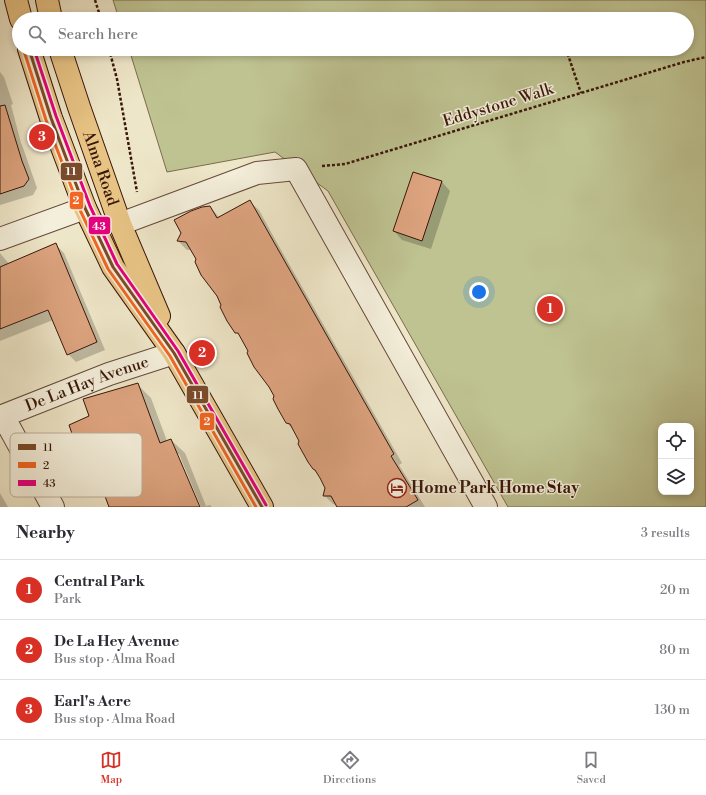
<!DOCTYPE html>
<html lang="en">
<head>
<meta charset="utf-8">
<style>
  body { margin:0; font-family:"Libre Bodoni",serif; background:#f2f2f3; color:#2b2b33 }
  .controls { position:absolute; right:12px; bottom:12px; display:grid; overflow:hidden; border-radius:8px; box-shadow:0 2px 6px #0003 }
  .controls button { width:36px; height:36px; display:grid; place-items:center; padding:0; border:0; border-bottom:1px solid #e1e1e2; background:#fff; color:#2b2b33; font:20px sans-serif }
  .you { position:absolute; left:479px; top:292px; width:14px; height:14px; margin:-10px; border:3px solid #fff; border-radius:50%; background:#1a73e8; box-shadow:0 0 0 6px #1a73e833 }
  .badge { display:grid; place-items:center; width:26px; height:26px; border-radius:50%; background:#d93025; color:#fff; font-size:13px; font-weight:700 }
  .pin { position:absolute; translate:-50% -50%; border:2px solid #fff; box-shadow:0 1px 4px #0006 }
  .list { margin:0; padding:0; list-style:none }
  h2 { display:flex; justify-content:space-between; align-items:center; height:52px; margin:0; padding:0 16px; font-size:17px }
  h2 small { font-size:13px; font-weight:400; color:#7c7c81 }
  .list li { display:grid; grid-template-columns:26px 1fr auto; gap:12px; align-items:center; box-sizing:border-box; height:60px; padding:0 16px; border-top:1px solid #e1e1e2 }
  .list b { display:block; font-size:15px; white-space:nowrap }
  .list p { margin:0; font-size:13px; white-space:nowrap; color:#7c7c81 }
  .list em { font-size:13px; font-style:normal; color:#7c7c81 }
  .icon { flex:none; width:22px; height:22px; fill:none; stroke:currentColor; stroke-width:2; stroke-linecap:round; stroke-linejoin:round }
  .map { position:relative; flex:none; width:706px; height:507px; overflow:hidden }
  .search { position:absolute; background:#fff; box-shadow:0 2px 6px #0003; left:12px; right:12px; top:12px; height:44px; display:flex; align-items:center; gap:10px; box-sizing:border-box; padding:0 14px; border-radius:22px; color:#7c7c81; font-size:15px }
  .sheet { height:232px; background:#fff }
  nav { display:flex; justify-content:space-around; align-items:center; box-sizing:border-box; height:56px; border-top:1px solid #e1e1e2; background:#fff; font-size:11px; color:#7c7c81 }
  nav a { display:grid; justify-items:center; gap:2px }
  nav .on { color:#d93025 }
  .map>svg:first-child { display:block }
  .green { fill:#bfc392; stroke:#7c6c4e; fill-rule:evenodd }
  .shadow { fill:#0003 }
  .building { fill:#dda47f; stroke:#39160a }
  .lines { fill:none; stroke-linecap:round; stroke-linejoin:round }
  .minor-casing { stroke:#664a3a; stroke-width:24 }
  .major-casing { stroke:#39160a; stroke-width:24 }
  .path { stroke:#39160a; stroke-width:2.5; stroke-dasharray:3 2; stroke-linecap:butt }
  .minor { stroke:#f4efdb; stroke-width:22 }
  .major { stroke:#e7c384; stroke-width:22 }
  .bus-1-casing { stroke:#f4efdb; stroke-width:6 }
  .bus-2-casing { stroke:#f4efdb; stroke-width:6 }
  .bus-3-casing { stroke:#f4efdb; stroke-width:6 }
  .bus-1 { stroke:#7a4b2a; stroke-width:3 }
  .bus-2 { stroke:#f26522; stroke-width:3 }
  .bus-3 { stroke:#e5007d; stroke-width:3 }
  .labels { text-anchor:middle; dominant-baseline:central; stroke-width:3; stroke-linejoin:round; paint-order:stroke }
  .street-label { font-size:16px; fill:#39160a; stroke:#f4efdb }
  .poi-label { font-size:16px; font-weight:bold; fill:#39160a; stroke:#f4efdb; text-anchor:start }
  .key { fill:#f4efdb; stroke:#bcae9c; stroke-width:1 }
  .key-label { font-size:11px; fill:#39160a }
  .line-badge { stroke:#f4efdb; stroke-width:1.5 }
  .badge-label { font-size:11px; text-anchor:middle; font-weight:bold; fill:#fff }
</style>
</head>
<body>
<div class="map">
<svg width="706" height="507" viewBox="0 0 706 507">
  <rect width="100%" height="100%" fill="#eee6c8"/>
  <filter id="stains"><feTurbulence type="fractalNoise" baseFrequency=".005" numOctaves="4"/><feColorMatrix values="0 0 0 0 .2 0 0 0 0 .09 0 0 0 0 .02 0 0 0 .5 -.17"/></filter>
  <radialGradient id="worn" r=".72"><stop offset=".6" stop-color="#630" stop-opacity="0"/><stop offset="1" stop-color="#630" stop-opacity=".3"/></radialGradient>
  <path class="green" d="M113,0h593v507h-198l-180,-316 -53,-39 -108,20 -38,-123h558v-30h-568zM661,426h30v66h-30z"/>
  <g class="shadow">
    <polygon points="0,72 4,77 13,104 11,105 21,143 22,145 37,188 33,195 0,205"/>
    <polygon points="414,173 442,182 450,191 431,249 402,240 394,231"/>
    <polygon points="250,202 259,210 276,241 402,463 399,465 425,507 338,507 336,505 333,504 324,495 326,488 319,475 313,469 294,430 287,423 275,396 242,338 236,332 223,304 192,250 187,250 178,241 210,207 220,218"/>
    <polygon points="55,244 64,253 105,350 76,362 68,354 53,320 0,341 0,253 9,264"/>
    <polygon points="137,384 151,398 167,441 171,440 185,453 206,506 210,505 212,507 201,507 179,454 177,454 199,507 110,507 94,463 92,464 79,450 91,417"/>
    <polygon points="0,493 8,507 0,507"/>
  </g>
  <g class="building">
    <polygon points="5,105 22,161 29,179 24,186 0,194 0,106"/>
    <polygon points="413,172 442,181 422,241 393,231"/>
    <polygon points="250,200 394,454 391,456 418,500 406,507 337,507 331,496 323,496 325,488 320,478 315,470 313,469 308,462 298,444 299,441 290,424 286,423 278,409 273,399 274,396 269,387 254,367 247,353 248,351 238,333 235,333 227,321 220,307 221,305 217,296 201,275 195,262 196,259 186,242 177,241 181,233 174,220 191,211 202,207 210,206 217,218"/>
    <polygon points="56,243 97,342 67,355 48,310 0,329 0,267"/>
    <polygon points="138,383 160,443 171,439 200,507 109,507 87,448 78,451 69,425 89,416 83,399"/>
  </g>
  <g class="lines">
    <defs>
      <g id="minor">
        <polyline points="120,224 257,173 296,169 486,507"/>
        <polyline points="0,239 85,208"/>
        <polyline points="3,416 53,507"/>
        <path id="s1" d="M0,417l109,-43 65,-21"/>
      </g>
      <g id="major">
        <polyline points="16,0 21,19"/>
        <polyline points="47,0 51,19"/>
        <polyline points="29,49 51,118 85,208 113,267 174,353 262,507"/>
        <path id="s2" d="M60,49l19,58 41,117 39,92"/>
      </g>
    </defs>
    <use href="#minor" class="minor-casing"/>
    <use href="#major" class="major-casing"/>
    <g class="path">
      <polyline points="95,0 101,19"/>
      <polyline points="109,49 117,79 137,192"/>
      <polyline points="566,49 581,93"/>
      <polyline points="322,166 345,164 684,62 706,57"/>
    </g>
    <use href="#minor" class="minor"/>
    <use href="#major" class="major"/>
    <defs>
      <polyline id="bus-1" points="29,49 51,118 85,208 113,267 174,353 262,507"/>
      <polyline id="bus-2" points="24,51 46,120 80,210 108,269 170,356 256,507"/>
      <polyline id="bus-3" points="34,49 56,116 90,206 117,264 178,351 266,505"/>
    </defs>
    <use href="#bus-1" class="bus-1-casing"/>
    <use href="#bus-2" class="bus-2-casing"/>
    <use href="#bus-3" class="bus-3-casing"/>
    <use href="#bus-1" class="bus-1"/>
    <use href="#bus-2" class="bus-2"/>
    <use href="#bus-3" class="bus-3"/>
  </g>
  <defs>
    <symbol id="hotel-ring" viewBox="-11 -11 22 22"><circle r="9.5" fill="#f4efdb" stroke="#8f2418" stroke-width="1.5"/><path d="M-6-4.5h1.5V1H6V5H4.5V3h-9V5H-6ZM-4 0a1.8 1.8 0 1 1 3.6 0ZM.5 0V-2.5h3Q6-2.5 6 0Z" fill="#8f2418"/></symbol>
  </defs>
  <g fill-rule="evenodd">
    <use href="#hotel-ring" x="386" y="477" width="22" height="22"/>
  </g>
  <g class="labels">
    <g class="street-label">
      <text transform="translate(498 105) rotate(-17)">Eddystone Walk</text>
      <text stroke="none"><textPath href="#s2" startOffset="126">Alma Road</textPath></text>
      <text stroke="none"><textPath href="#s1" startOffset="93">De La Hay Avenue</textPath></text>
    </g>
    <g class="poi-label">
      <text x="411" y="488">Home Park Home Stay</text>
    </g>
  </g>
  <rect x="10" y="433" width="132" height="64" rx="6" class="key"/>
  <rect x="18" y="444" width="18" height="6" fill="#7a4b2a"/>
  <rect x="18" y="462" width="18" height="6" fill="#f26522"/>
  <rect x="18" y="480" width="18" height="6" fill="#e5007d"/>
  <g class="key-label">
    <text x="43" y="451">11</text>
    <text x="43" y="469">2</text>
    <text x="43" y="487">43</text>
  </g>
  <g class="line-badge">
    <rect x="60" y="162" width="23" height="19" rx="4" fill="#7a4b2a"/>
    <rect x="69" y="191" width="15" height="19" rx="4" fill="#f26522"/>
    <rect x="88" y="216" width="23" height="19" rx="4" fill="#e5007d"/>
    <rect x="186" y="385" width="23" height="19" rx="4" fill="#7a4b2a"/>
    <rect x="199" y="412" width="16" height="19" rx="4" fill="#f26522"/>
  </g>
  <g class="badge-label">
    <text x="71" y="175">11</text>
    <text x="76" y="204">2</text>
    <text x="99" y="230">43</text>
    <text x="198" y="399">11</text>
    <text x="207" y="425">2</text>
  </g>
  <rect width="100%" height="100%" filter="url(#stains)"/>
  <rect width="100%" height="100%" fill="url(#worn)"/>
</svg>
<div class="controls">
<button><svg class="icon" aria-label="locate" viewBox="0 0 24 24"><circle cx="12" cy="12" r="6"/><path d="M12 2v4M12 18v4M2 12h4M18 12h4"/></svg></button>
<button><svg class="icon" aria-label="layers" viewBox="0 0 24 24"><path d="M12 4l9 5-9 5-9-5zM3 14l9 5 9-5"/></svg></button>
</div>
<div class="you"></div>
<div class="pin badge" style="left:550px;top:309px">1</div>
<div class="pin badge" style="left:202px;top:353px">2</div>
<div class="pin badge" style="left:42px;top:137px">3</div>
<div class="search"><svg class="icon" aria-label="search" viewBox="0 0 24 24"><circle cx="10" cy="10" r="6"/><path d="M15 15l6 6"/></svg>Search here</div>
</div>
<section class="sheet">
<h2>Nearby<small>3 results</small></h2>
<ul class="list">
<li><span class="badge">1</span><div><b>Central Park</b><p>Park</p></div><em>20 m</em></li>
<li><span class="badge">2</span><div><b>De La Hey Avenue</b><p>Bus stop · Alma Road</p></div><em>80 m</em></li>
<li><span class="badge">3</span><div><b>Earl's Acre</b><p>Bus stop · Alma Road</p></div><em>130 m</em></li>
</ul>
</section>
<nav>
<a class="on"><svg class="icon" aria-label="map" viewBox="0 0 24 24"><path d="M3 6l6-2 6 2 6-2v14l-6 2-6-2-6 2zM9 4v14M15 6v14"/></svg>Map</a>
<a><svg class="icon" aria-label="directions" viewBox="0 0 24 24"><path d="M12 3l9 9-9 9-9-9zM9 14v-3h6M13 9l2 2-2 2"/></svg>Directions</a>
<a><svg class="icon" aria-label="saved" viewBox="0 0 24 24"><path d="M7 4h10v16l-5-4-5 4z"/></svg>Saved</a>
</nav>
</body>
</html>
